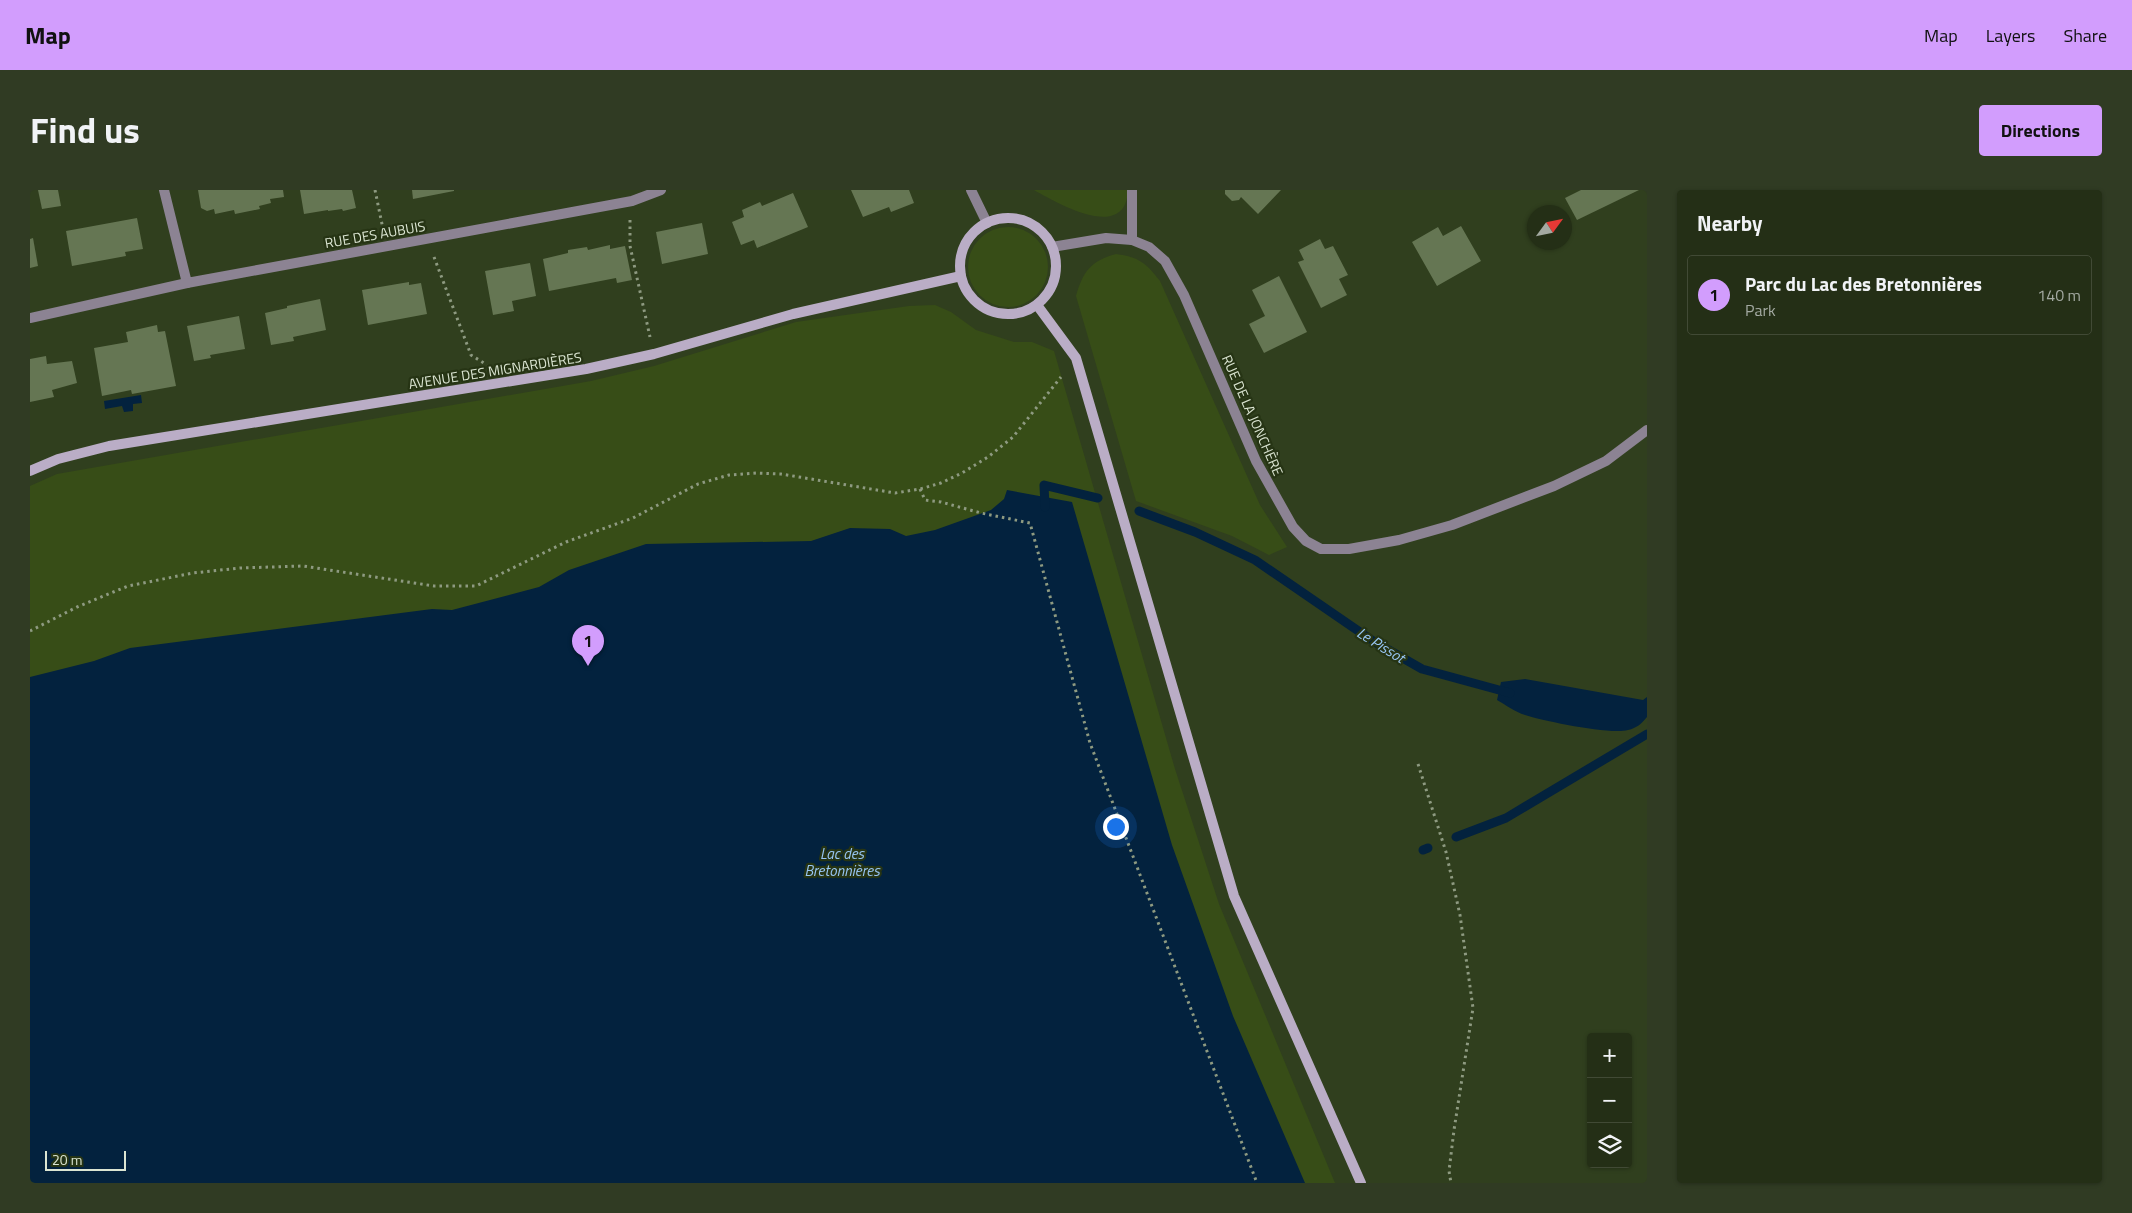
<!DOCTYPE html>
<html lang="en">
<head>
<meta charset="utf-8">
<style>
  body { margin:0; font-family:"Titillium Web",sans-serif; background:#303b23; color:#f1f3f6 }
  .controls { position:absolute; right:15px; bottom:15px; display:grid; overflow:hidden; border-radius:5px; box-shadow:0 1px 4px #0004 }
  .controls button { width:45px; height:45px; display:grid; place-items:center; padding:0; border:0; border-bottom:1px solid #414a35; background:#242f16; color:#f1f3f6; font:25px sans-serif }
  .compass { position:absolute; left:1497px; top:15px; width:45px; height:45px; border-radius:50%; background:#242f16; box-shadow:0 1px 4px #0004; rotate:57deg }
  .scale { position:absolute; left:15px; bottom:12px; width:81px; box-sizing:border-box; padding-left:5px; border:2px solid #dbe5d2; border-top:0; font-size:14px; line-height:18px; white-space:nowrap; color:#dbe5d2; -webkit-text-stroke:4px #263414; paint-order:stroke }
  .you { position:absolute; left:1085px; top:636px; width:18px; height:18px; margin:-12px; border:4px solid #fff; border-radius:50%; background:#1a73e8; box-shadow:0 0 0 8px #1a73e833 }
  .badge { display:grid; place-items:center; width:32px; height:32px; border-radius:50%; background:#d29dfd; color:#111; font-size:16px; font-weight:700 }
  .pin { position:absolute; translate:-50% -41px; filter:drop-shadow(0 1px 2px #0008) }
  .pin::after { content:''; position:absolute; top:26px; width:18px; height:15px; background:inherit; clip-path:polygon(0 0,100% 0,50% 100%) }
  .list { margin:0; padding:0; list-style:none }
  h2 { display:flex; justify-content:space-between; align-items:center; height:65px; margin:0; padding:0 20px; font-size:21px }
  h2 small { font-size:16px; font-weight:400; color:#a3a9a1 }
  .list li { display:grid; grid-template-columns:32px 1fr auto; gap:15px; align-items:center; box-sizing:border-box; height:80px; margin:0 10px 10px; padding:0 10px; border:1px solid #414a35; border-radius:5px }
  .list b { display:block; font-size:19px; white-space:nowrap }
  .list p { margin:0; font-size:16px; white-space:nowrap; color:#a3a9a1 }
  .list em { font-size:16px; font-style:normal; color:#a3a9a1 }
  .icon { flex:none; width:28px; height:28px; fill:none; stroke:currentColor; stroke-width:2; stroke-linecap:round; stroke-linejoin:round }
  .map { position:relative; flex:none; width:1617px; height:993px; overflow:hidden; border-radius:5px }
  header { display:flex; align-items:center; gap:30px; box-sizing:border-box; height:70px; padding:0 25px; background:#d29dfd; color:#111 }
  header strong { font-size:24px }
  nav { display:flex; gap:28px; margin-inline-start:auto; font-size:18px }
  .intro { display:flex; align-items:center; justify-content:space-between; box-sizing:border-box; height:120px; padding:0 30px }
  h1 { margin:0; font-size:35px }
  .button { padding:12px 22px; border-radius:5px; background:#d29dfd; color:#111; font-size:18px; font-weight:700 }
  main { display:flex; gap:30px; padding:0 30px }
  aside { flex:1; background:#242f16; border-radius:5px; box-shadow:0 1px 4px #0004 }
  .map>svg:first-child { display:block }
  .green { fill:#374d17 }
  .water { fill:#03223e }
  .lines { fill:none; stroke-linecap:round; stroke-linejoin:round }
  .stream { stroke:#03223e; stroke-width:9 }
  .building { fill:#657653 }
  .path { stroke:#8e9a81; stroke-width:3; stroke-dasharray:2.5 4; stroke-linecap:butt }
  .lane { stroke:#8c8393; stroke-width:10 }
  .street { stroke:#8c8393; stroke-width:10 }
  .secondary { stroke:#baadc6; stroke-width:10 }
  .labels { text-anchor:middle; dominant-baseline:central; stroke-width:4.5; stroke-linejoin:round; paint-order:stroke }
  .street-label { font-size:14px; fill:#dbe5d2; stroke:#263414 }
  .water-label { font-size:15px; font-style:italic; fill:#98c6f4; stroke:#263414 }
</style>
</head>
<body>
<header>
<strong>Map</strong>
<nav><a>Map</a><a>Layers</a><a>Share</a></nav>
</header>
<div class="intro"><h1>Find us</h1><a class="button">Directions</a></div>
<main>
<div class="map">
<svg width="1617" height="993" viewBox="0 0 1617 993">
  <rect width="100%" height="100%" fill="#303f1e"/>
  <g class="green">
    <path d="M1004,0h94c-2,53 -71,13 -94,0z"/>
    <circle cx="978" cy="77" r="40"/>
    <path d="M1086,64c23,3 30,9 44,27l100,224 27,42 -18,8 -37,-19 -96,-35 -60,-205c7,-25 15,-35 40,-42z"/>
    <polygon points="905,115 921,122 946,140 984,152 1002,152 1024,161 1145,579 1189,714 1305,993 0,993 0,296 27,284 561,191 624,176 766,132 879,116"/>
  </g>
  <g class="water">
    <polygon points="111,205 112,213 103,214 103,221 94,222 92,216 75,219 74,211"/>
    <polygon points="977,300 1042,312 1142,655 1203,826 1275,993 0,993 0,487 64,471 100,458 402,419 422,420 509,397 539,380 616,354 781,351 820,338 860,339 876,346 905,340 961,320 974,309"/>
    <path d="M1495,489l118,21 4,-3v20c-6,7 -10,11 -19,13 -18,5 -84,-9 -103,-15 -10,-3 -19,-10 -28,-15l4,-18z"/>
  </g>
  <g class="lines">
    <g class="stream">
      <polyline points="1015,317 1014,295 1068,308"/>
      <polyline points="1109,321 1165,342 1225,370 1343,451 1392,479 1480,503"/>
      <polyline points="1426,647 1476,628 1617,544"/>
      <polyline points="1393,660 1398,658"/>
    </g>
  </g>
  <g class="building">
    <polygon points="8,0 28,0 31,16 12,19"/>
    <polygon points="168,0 253,0 254,7 240,9 241,13 229,16 230,19 205,24 204,20 185,24 184,19 177,21 171,18"/>
    <polygon points="270,0 322,0 326,18 313,21 312,19 298,21 298,20 274,24"/>
    <polygon points="382,0 424,0 424,1 383,9"/>
    <polygon points="821,0 879,0 884,13 861,22 859,17 833,27"/>
    <polygon points="1195,0 1251,0 1228,24 1211,7 1209,10 1202,11 1195,4"/>
    <polygon points="1551,0 1609,0 1547,30 1535,8"/>
    <polygon points="763,3 778,37 727,58 724,50 711,55 702,32 714,27 712,20 730,12 732,16"/>
    <polygon points="107,28 113,59 95,62 96,66 42,76 36,41"/>
    <polygon points="672,33 678,64 632,74 626,42"/>
    <polygon points="1431,36 1451,71 1407,96 1382,52 1408,37 1413,46"/>
    <polygon points="3,48 8,76 0,78 0,49"/>
    <polygon points="1290,49 1295,59 1303,56 1318,85 1309,89 1317,105 1291,118 1268,72 1274,70 1269,60"/>
    <polygon points="580,55 580,59 595,56 602,90 587,93 586,88 519,101 513,69 538,63 538,60 557,57 558,60"/>
    <polygon points="500,73 506,106 482,111 484,121 463,125 455,81"/>
    <polygon points="1249,86 1277,142 1234,163 1219,134 1235,126 1222,100"/>
    <polygon points="379,92 379,95 391,93 397,124 338,135 332,100"/>
    <polygon points="290,109 296,140 263,147 264,151 241,155 235,123 257,118 257,116"/>
    <polygon points="209,126 215,159 180,165 181,168 164,171 157,136"/>
    <polygon points="127,135 128,142 135,141 146,196 102,204 101,200 72,206 64,158 98,152 96,142"/>
    <polygon points="16,166 17,174 42,171 47,193 22,200 24,207 0,212 0,169"/>
  </g>
  <g class="lines">
    <g class="path">
      <polyline points="345,0 353,39"/>
      <polyline points="600,30 600,56 620,147"/>
      <polyline points="404,67 441,165 457,175"/>
      <polyline points="890,299 895,310 911,312 951,323 1000,333 1060,553 1227,993"/>
      <polyline points="0,441 47,417 98,396 163,383 210,378 273,376 404,396 446,396 536,352 603,328 668,294 699,285 726,283 751,284 865,303 890,299 911,293 932,283 958,267 983,247 1031,187"/>
      <polyline points="1388,574 1416,662 1430,725 1443,818 1424,940 1419,981 1421,993"/>
    </g>
    <polyline class="lane" points="1102,50 1102,0"/>
    <g class="street">
      <polyline points="134,0 157,93 602,11 631,0"/>
      <polyline points="941,0 957,33"/>
      <polyline points="1022,57 1076,48 1102,50 1119,57 1135,71 1154,105 1226,271 1263,337 1276,351 1291,359 1319,359 1369,350 1422,335 1524,296 1576,271 1617,240"/>
      <polyline points="0,128 157,93"/>
    </g>
    <g class="secondary">
      <circle cx="978" cy="76" r="48"/>
      <polyline points="1007,115 1046,168 1204,706 1331,993"/>
      <polyline points="0,281 28,269 79,256 556,179 624,164 763,124 931,86"/>
    </g>
  </g>
  <g class="labels">
    <g class="street-label">
      <text transform="translate(345 44) rotate(-10)">RUE DES AUBUIS</text>
      <text transform="translate(465 180) rotate(-9)">AVENUE DES MIGNARDIÈRES</text>
      <text transform="translate(1223 225) rotate(66)">RUE DE LA JONCHÈRE</text>
    </g>
    <g class="water-label">
      <text transform="translate(1351 455) rotate(32)">Le Pissot</text>
      <text x="812" y="663">Lac des<tspan x="812" dy="17">Bretonnières</tspan></text>
    </g>
  </g>
</svg>
<div class="controls">
<button>+</button>
<button>−</button>
<button><svg class="icon" aria-label="layers" viewBox="0 0 24 24"><path d="M12 4l9 5-9 5-9-5zM3 14l9 5 9-5"/></svg></button>
</div>
<svg class="compass" viewBox="-18 -18 36 36"><path d="M0-13l5 13h-10z" fill="#e53935"/><path d="M0 13l5-13h-10z" fill="#a3a9a1"/></svg>
<div class="scale">20 m</div>
<div class="you"></div>
<div class="pin badge" style="left:558px;top:476px">1</div>
</div>
<aside>
<h2>Nearby<small></small></h2>
<ul class="list">
<li><span class="badge">1</span><div><b>Parc du Lac des Bretonnières</b><p>Park</p></div><em>140 m</em></li>
</ul>
</aside>
</main>
</body>
</html>
